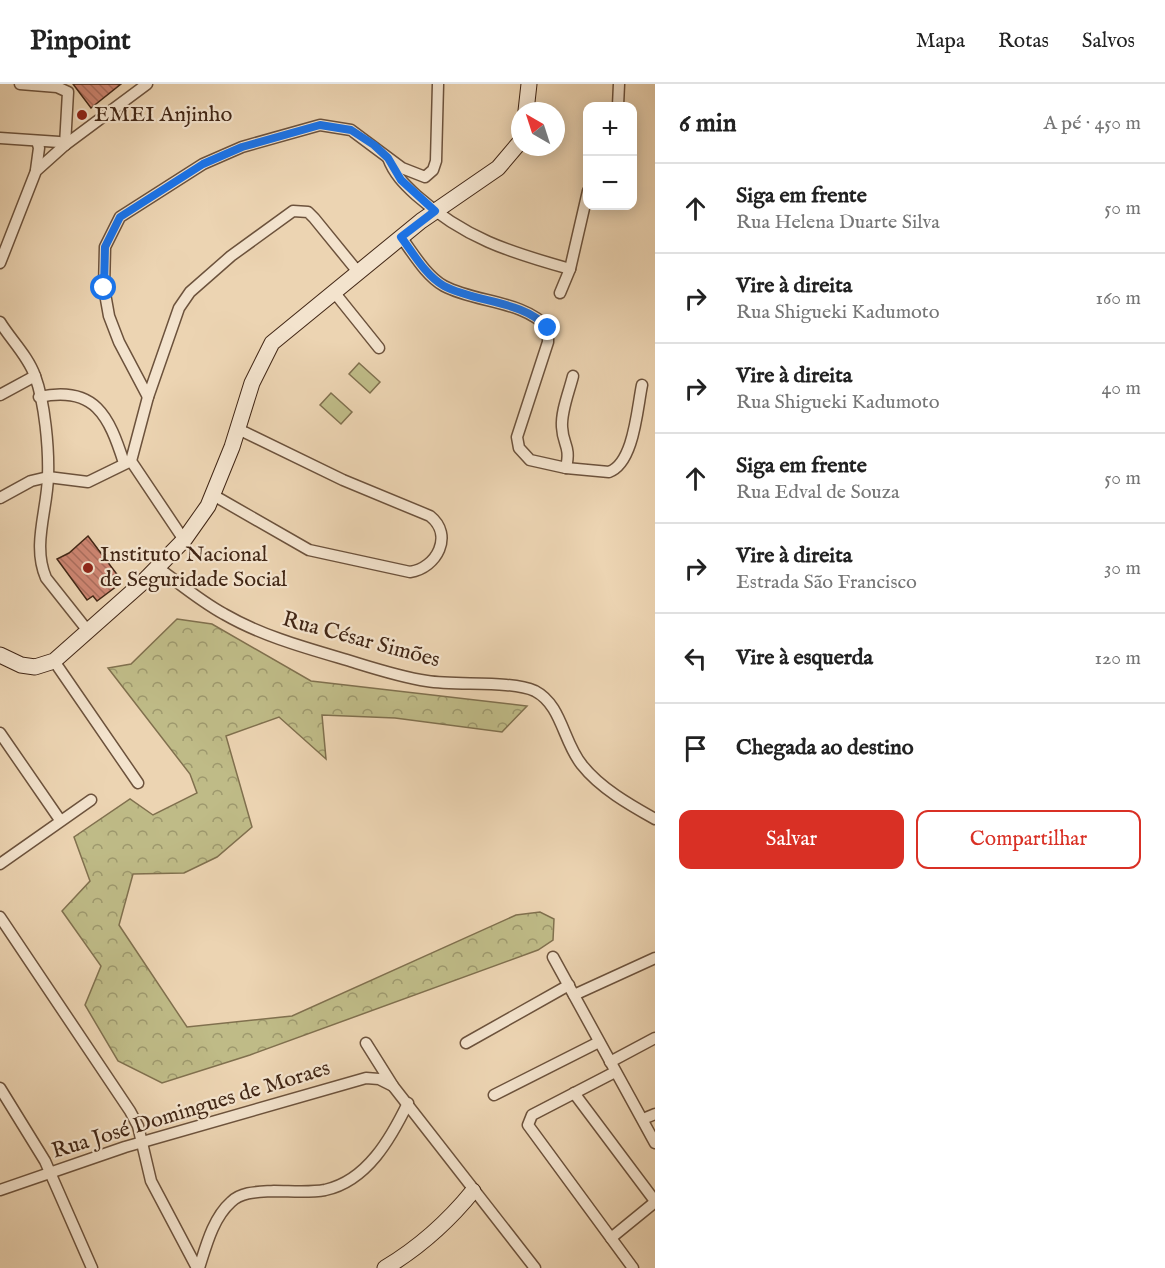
<!DOCTYPE html>
<html lang="pt">
<head>
<meta charset="utf-8">
<style>
  body { margin:0; font-family:"IM FELL English",serif; background:#f2f2f2; color:#222 }
  .controls { position:absolute; right:18px; top:18px; display:grid; overflow:hidden; border-radius:12px; box-shadow:0 3px 15px #0003 }
  .controls button { width:54px; height:54px; display:grid; place-items:center; padding:0; border:0; border-bottom:2px solid #e0e0e0; background:#fff; color:#222; font:30px sans-serif }
  .compass { position:absolute; left:511px; top:18px; width:54px; height:54px; border-radius:50%; background:#fff; box-shadow:0 3px 15px #0003; rotate:321deg }
  .stop { position:absolute; width:18px; height:18px; margin:-14px; border:4px solid #1a73e8; border-radius:50%; background:#fff }
  .stop.end { background:#1a73e8; border-color:#fff; box-shadow:0 2px 6px #0008 }
  .list { margin:0; padding:0; list-style:none }
  h2 { display:flex; justify-content:space-between; align-items:center; height:78px; margin:0; padding:0 24px; font-size:26px }
  h2 small { font-size:20px; font-weight:400; color:#767676 }
  .list li { display:grid; grid-template-columns:39px 1fr auto; gap:18px; align-items:center; box-sizing:border-box; height:90px; padding:0 24px; border-top:2px solid #e0e0e0 }
  .list b { display:block; font-size:22px; white-space:nowrap }
  .list p { margin:0; font-size:20px; white-space:nowrap; color:#767676 }
  .list em { font-size:20px; font-style:normal; color:#767676 }
  .actions { display:flex; gap:12px; padding:18px 24px }
  .actions a { flex:1; padding:14px 0; border:2px solid #d93025; border-radius:12px; text-align:center; font-size:21px; color:#d93025 }
  .actions .main { background:#d93025; color:#fff }
  .icon { flex:none; width:33px; height:33px; fill:none; stroke:currentColor; stroke-width:2; stroke-linecap:round; stroke-linejoin:round }
  .map { position:relative; flex:none; width:655px; height:1184px; overflow:hidden }
  header { display:flex; align-items:center; gap:36px; box-sizing:border-box; height:84px; padding:0 30px; background:#fff; border-bottom:2px solid #e0e0e0 }
  header strong { font-size:28px }
  nav { display:flex; gap:33px; margin-inline-start:auto; font-size:21px }
  main { display:flex }
  aside { flex:1; background:#fff }
  .map>svg:first-child { display:block }
  .forest { fill:url(#forest-crowns); stroke:#80704e; stroke-width:1.5 }
  .garden { fill:#bfbb87; stroke:#80704e; stroke-width:1.5 }
  .building { fill:url(#building-back-hatch); stroke:#412615; stroke-width:1.5 }
  .lines { fill:none; stroke-linecap:round; stroke-linejoin:round }
  .street-casing { stroke:#6c523c; stroke-width:13 }
  .secondary-casing { stroke:#412615; stroke-width:17 }
  .street { stroke:#f3e3cd; stroke-width:10 }
  .secondary { stroke:#f3e3cd; stroke-width:15 }
  .route { stroke:#1a73e8; stroke-width:8 }
  .poi-dot { fill:#8f2418; stroke:#f3e3cd; stroke-width:2 }
  .labels { text-anchor:middle; dominant-baseline:central; stroke-width:4.5; stroke-linejoin:round; paint-order:stroke }
  .poi-label { font-size:22px; fill:#412615; stroke:#f3e3cd; text-anchor:start }
  .street-label { font-size:22px; fill:#412615; stroke:#f3e3cd }
</style>
</head>
<body>
<header>
<strong>Pinpoint</strong>
<nav><a>Mapa</a><a>Rotas</a><a>Salvos</a></nav>
</header>
<main>
<div class="map">
<svg width="655" height="1184" viewBox="0 0 655 1184">
  <defs>
    <pattern id="forest-crowns" width="20" height="18" patternUnits="userSpaceOnUse" patternTransform="scale(1.5)"><rect width="20" height="18" fill="#bfbb87"/><path d="M2 6a3 3 0 1 1 6 0M12 15a3 3 0 1 1 6 0" fill="none" stroke="#9d986d"/></pattern>
    <pattern id="building-back-hatch" width="6" height="6" patternUnits="userSpaceOnUse" patternTransform="scale(1.5)"><rect width="6" height="6" fill="#cf8673"/><path d="M-1 5l2 2M0 0l6 6M5-1l2 2" fill="none" stroke="#aa6d5d"/></pattern>
  </defs>
  <rect width="100%" height="100%" fill="#ecd4b2"/>
  <filter id="stains"><feTurbulence type="fractalNoise" baseFrequency=".00333" numOctaves="4"/><feColorMatrix values="0 0 0 0 .2 0 0 0 0 .09 0 0 0 0 .02 0 0 0 .5 -.17"/></filter>
  <radialGradient id="worn" r=".72"><stop offset=".6" stop-color="#630" stop-opacity="0"/><stop offset="1" stop-color="#630" stop-opacity=".3"/></radialGradient>
  <polygon class="forest" points="177,535 212,540 311,597 527,622 502,648 395,634 322,631 326,675 279,633 226,652 252,743 217,773 184,789 133,790 119,841 187,943 292,932 516,831 540,828 554,835 553,856 538,866 250,971 162,999 118,977 85,921 101,882 62,827 90,797 74,753 130,715 153,731 197,709 190,690 108,584 131,580"/>
  <g class="garden">
    <polygon points="359,279 380,298 370,309 349,290"/>
    <polygon points="331,309 352,328 341,340 320,321"/>
  </g>
  <g class="building">
    <polygon points="73,0 121,0 91,24"/>
    <polygon points="88,452 119,493 112,497 117,502 97,517 93,512 87,516 57,475 69,469"/>
  </g>
  <g class="lines">
    <defs>
      <g id="street">
        <polyline points="20,0 57,3 68,8 65,61"/>
        <polyline points="618,22 619,0"/>
        <polyline points="0,54 59,58 65,61"/>
        <path d="M388,74c6,16 16,26 28,37 48,43 93,57 154,74"/>
        <polyline points="36,86 39,64 37,57"/>
        <path d="M401,153c12,16 25,39 43,49 32,17 79,14 104,42v14l-31,95 2,11 11,12 36,8 43,4c25,-9 28,-63 33,-87"/>
        <polyline points="0,179 36,87 65,61 147,0"/>
        <polyline points="334,208 379,264"/>
        <polyline points="560,209 570,185 588,107"/>
        <path d="M0,238c11,18 28,34 35,54 10,27 14,73 13,101 -1,34 -16,69 -2,101l42,53"/>
        <polyline points="0,311 35,292"/>
        <path d="M39,313c56,-12 70,19 85,66"/>
        <polyline points="148,313 119,258 109,232 104,204 105,163 120,133 203,80 242,63 320,41 351,46 402,84 425,93 433,86 436,77 438,0"/>
        <path d="M566,384c5,-23 -3,-22 -4,-41 -1,-16 7,-35 11,-51"/>
        <path d="M213,411l96,55 101,22c27,-4 44,-37 20,-56l-87,-36 -105,-51"/>
        <polyline points="0,414 31,397 48,393 88,398 131,377"/>
        <polyline points="184,456 131,377 148,313 179,224 190,208 231,172 293,127 308,128 314,134 358,188"/>
        <path d="M157,483c22,16 43,34 67,47 38,22 82,34 123,46 26,8 53,17 80,21 30,5 83,-1 108,10 27,14 28,51 47,74 18,23 48,40 73,54"/>
        <polyline points="54,577 138,699"/>
        <polyline points="0,649 60,736"/>
        <polyline points="0,780 91,716"/>
        <polyline points="0,833 130,1027 138,1042 151,1097 197,1184"/>
        <polyline points="553,873 655,1059"/>
        <polyline points="574,911 655,874"/>
        <polyline points="366,959 393,1002 535,1184"/>
        <polyline points="466,959 569,901"/>
        <polyline points="610,978 655,954"/>
        <polyline points="615,988 532,1031 528,1041 633,1184"/>
        <polyline points="0,1004 45,1077 92,1184"/>
        <polyline points="574,1009 655,1117"/>
        <polyline points="494,1011 599,958"/>
        <polyline points="643,1035 655,1030"/>
        <polyline points="0,1106 125,1063 366,994 379,995 393,1002"/>
        <polyline points="611,1154 655,1118"/>
        <path d="M199,1184c7,-22 14,-50 32,-66 11,-11 29,-10 43,-11 16,0 35,2 51,-1 42,-9 66,-52 83,-87"/>
      </g>
      <g id="secondary">
        <polyline points="526,27 529,0"/>
        <polyline points="0,571 21,581 35,583 54,577 142,499 184,456 208,422 232,363 252,299 272,259 421,137 498,84 520,58"/>
        <path d="M385,1184c35,-21 62,-45 88,-77"/>
      </g>
    </defs>
    <use href="#street" class="street-casing"/>
    <use href="#secondary" class="secondary-casing"/>
    <use href="#street" class="street"/>
    <use href="#secondary" class="secondary"/>
  </g>
  <g class="lines">
    <path class="route" d="M104,204l1,-41 15,-30 83,-53 39,-17 78,-22 31,5 23,15 14,13 13,22 34,31 -34,26c12,16 25,39 43,49 32,17 79,14 104,42"/>
  </g>
  <g class="poi-dot">
    <circle cx="82" cy="31" r="6"/>
    <circle cx="88" cy="484" r="6"/>
  </g>
  <g class="labels">
    <g class="poi-label">
      <text x="94" y="31">EMEI Anjinho</text>
      <text x="100" y="471">Instituto Nacional<tspan x="100" dy="25">de Seguridade Social</tspan></text>
    </g>
    <g class="street-label">
      <text transform="translate(361 556) rotate(15)">Rua César Simões</text>
      <text transform="translate(191 1026) rotate(-17)">Rua José Domingues de Moraes</text>
    </g>
  </g>
  <rect width="100%" height="100%" filter="url(#stains)"/>
  <rect width="100%" height="100%" fill="url(#worn)"/>
</svg>
<div class="controls">
<button>+</button>
<button>−</button>
</div>
<svg class="compass" viewBox="-18 -18 36 36"><path d="M0-13l5 13h-10z" fill="#e53935"/><path d="M0 13l5-13h-10z" fill="#767676"/></svg>
<div class="stop" style="left:104px;top:204px"></div>
<div class="stop end" style="left:548px;top:244px"></div>
</div>
<aside>
<h2>6 min<small>A pé · 450 m</small></h2>
<ul class="list">
<li><svg class="icon" aria-label="ahead" viewBox="0 0 24 24"><path d="M12 20V5M6 11l6-6 6 6"/></svg><div><b>Siga em frente</b><p>Rua Helena Duarte Silva</p></div><em>50 m</em></li>
<li><svg class="icon" aria-label="right" viewBox="0 0 24 24"><path d="M7 20v-9h11M14 6l5 5-5 5"/></svg><div><b>Vire à direita</b><p>Rua Shigueki Kadumoto</p></div><em>160 m</em></li>
<li><svg class="icon" aria-label="right" viewBox="0 0 24 24"><path d="M7 20v-9h11M14 6l5 5-5 5"/></svg><div><b>Vire à direita</b><p>Rua Shigueki Kadumoto</p></div><em>40 m</em></li>
<li><svg class="icon" aria-label="ahead" viewBox="0 0 24 24"><path d="M12 20V5M6 11l6-6 6 6"/></svg><div><b>Siga em frente</b><p>Rua Edval de Souza</p></div><em>50 m</em></li>
<li><svg class="icon" aria-label="right" viewBox="0 0 24 24"><path d="M7 20v-9h11M14 6l5 5-5 5"/></svg><div><b>Vire à direita</b><p>Estrada São Francisco</p></div><em>30 m</em></li>
<li><svg class="icon" aria-label="left" viewBox="0 0 24 24"><path d="M17 20v-9H6M10 6l-5 5 5 5"/></svg><div><b>Vire à esquerda</b></div><em>120 m</em></li>
<li><svg class="icon" aria-label="arrive" viewBox="0 0 24 24"><path d="M6 21V4h12l-3 4 3 4H6"/></svg><div><b>Chegada ao destino</b></div></li>
</ul>
<div class="actions"><a class="main">Salvar</a><a>Compartilhar</a></div>
</aside>
</main>
</body>
</html>
